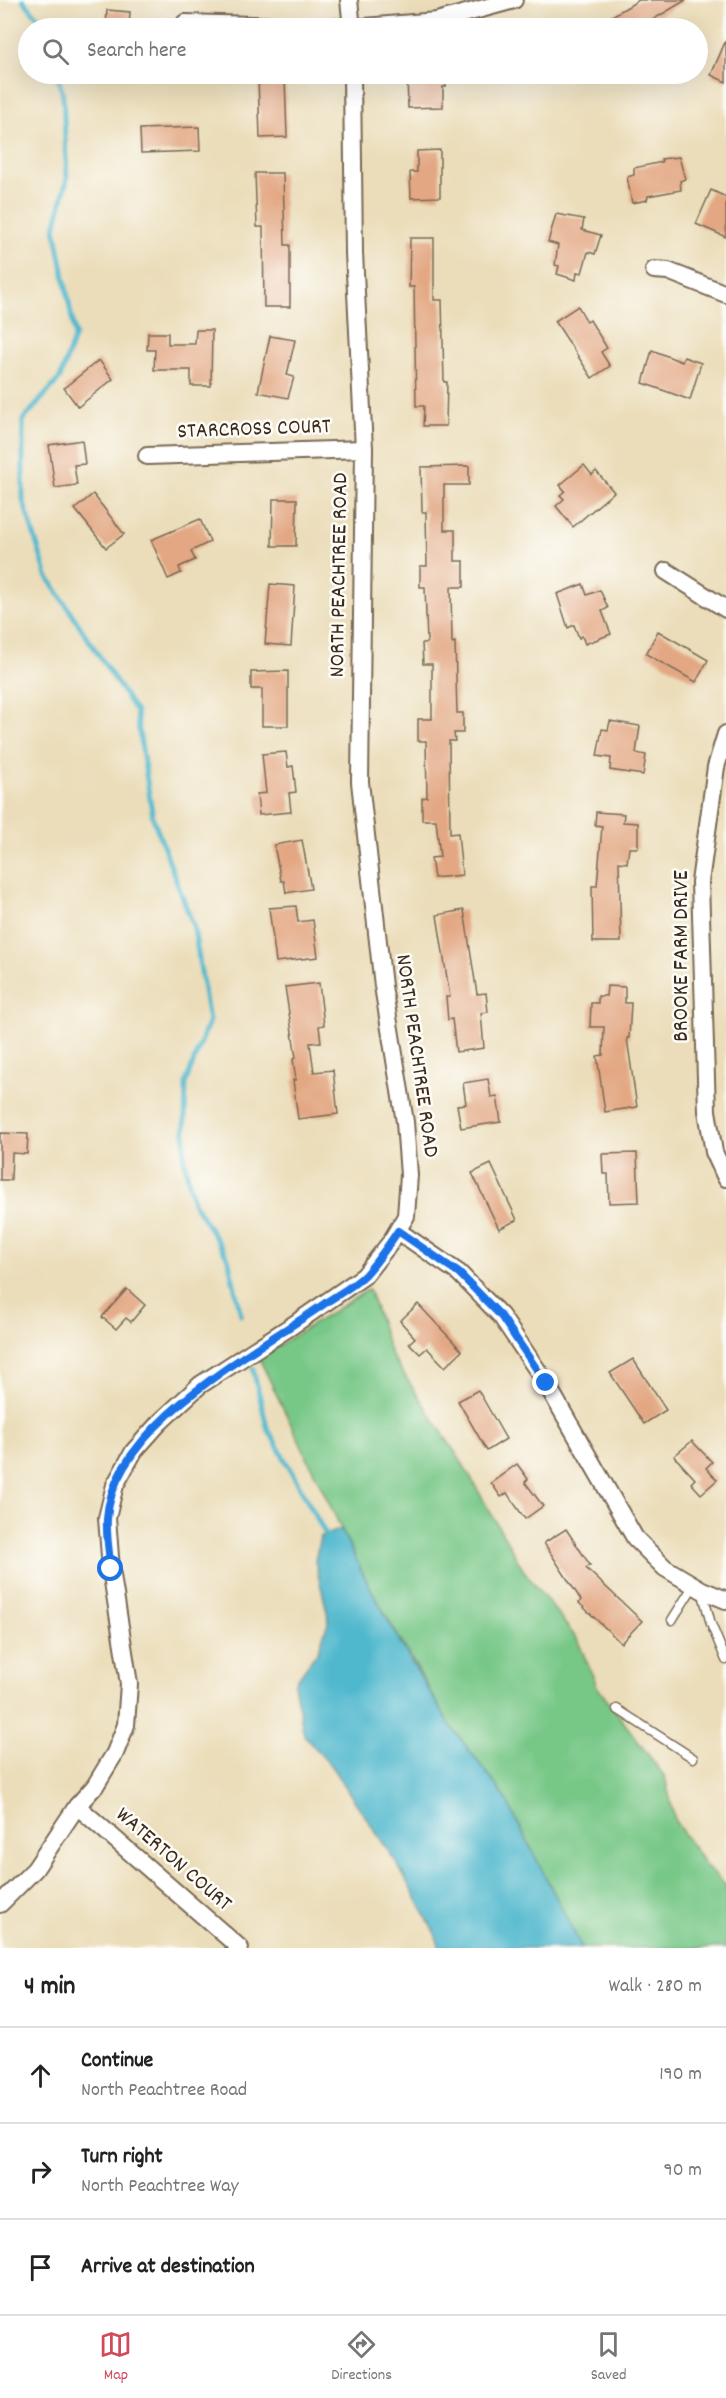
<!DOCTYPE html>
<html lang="en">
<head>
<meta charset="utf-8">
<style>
  body { margin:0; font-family:Dekko,sans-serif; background:#f2f2f2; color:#222 }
  .stop { position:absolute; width:18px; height:18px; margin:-14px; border:4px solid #1a73e8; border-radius:50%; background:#fff }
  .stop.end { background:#1a73e8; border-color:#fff; box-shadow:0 2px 6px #0008 }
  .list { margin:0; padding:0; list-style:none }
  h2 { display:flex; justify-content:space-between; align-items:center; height:78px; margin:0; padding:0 24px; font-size:26px }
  h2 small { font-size:20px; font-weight:400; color:#767676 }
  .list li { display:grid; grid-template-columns:39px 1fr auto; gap:18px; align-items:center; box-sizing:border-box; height:96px; padding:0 24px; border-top:2px solid #e0e0e0 }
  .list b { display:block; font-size:22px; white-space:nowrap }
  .list p { margin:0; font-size:20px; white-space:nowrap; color:#767676 }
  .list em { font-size:20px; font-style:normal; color:#767676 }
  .icon { flex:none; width:33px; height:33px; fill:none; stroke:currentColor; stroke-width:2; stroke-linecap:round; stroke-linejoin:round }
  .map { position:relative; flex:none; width:726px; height:1948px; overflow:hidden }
  .search { position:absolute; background:#fff; box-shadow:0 6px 24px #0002; left:18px; right:18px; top:18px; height:66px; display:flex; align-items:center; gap:15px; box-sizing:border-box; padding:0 21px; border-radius:33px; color:#767676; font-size:22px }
  .sheet { height:366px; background:#fff }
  nav { display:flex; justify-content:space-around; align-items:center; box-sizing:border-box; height:84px; border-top:2px solid #e0e0e0; background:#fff; font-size:16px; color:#767676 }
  nav a { display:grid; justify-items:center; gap:3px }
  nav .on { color:#d1495b }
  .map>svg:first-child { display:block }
  .green { fill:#77c787; stroke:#597852; stroke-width:1.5 }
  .water { fill:#4fb8cd; stroke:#457176; stroke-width:1.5 }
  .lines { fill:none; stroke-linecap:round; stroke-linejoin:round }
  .stream { stroke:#4fb8cd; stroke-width:5 }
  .building { fill:#e3a783 }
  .lane-casing { stroke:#796954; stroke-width:11 }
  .street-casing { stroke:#796954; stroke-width:20 }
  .lane { stroke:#fff; stroke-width:8 }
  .street { stroke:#fff; stroke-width:16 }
  .route { stroke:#1a73e8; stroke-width:8 }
  .labels { text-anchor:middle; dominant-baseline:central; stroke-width:5; stroke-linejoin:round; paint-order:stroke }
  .street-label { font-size:22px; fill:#3b2a1e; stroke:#fdfcf7 }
</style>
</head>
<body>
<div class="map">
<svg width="726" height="1948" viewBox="0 0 726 1948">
  <rect width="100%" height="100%" fill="#fdfcf7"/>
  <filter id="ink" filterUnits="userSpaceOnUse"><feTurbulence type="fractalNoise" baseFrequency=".0167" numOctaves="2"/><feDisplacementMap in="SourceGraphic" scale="12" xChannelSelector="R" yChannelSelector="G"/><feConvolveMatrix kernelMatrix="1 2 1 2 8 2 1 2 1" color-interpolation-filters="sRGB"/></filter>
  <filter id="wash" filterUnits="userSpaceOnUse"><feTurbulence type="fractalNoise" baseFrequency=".008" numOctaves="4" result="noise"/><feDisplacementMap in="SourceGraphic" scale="24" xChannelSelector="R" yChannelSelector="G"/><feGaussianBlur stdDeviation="1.35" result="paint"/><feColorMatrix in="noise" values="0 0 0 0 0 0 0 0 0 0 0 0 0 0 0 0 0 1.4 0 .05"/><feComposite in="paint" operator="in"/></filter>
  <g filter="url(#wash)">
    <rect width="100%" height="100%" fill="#ebddb9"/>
    <polygon class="green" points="369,1289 391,1355 461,1461 524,1571 577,1639 598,1688 665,1777 675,1821 706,1866 726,1886 726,1948 582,1948 504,1796 450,1725 369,1586 259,1358"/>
    <polygon class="water" points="341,1529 369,1586 412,1663 450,1725 504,1796 582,1948 440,1948 434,1931 396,1862 331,1766 304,1735 294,1684 318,1651 329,1620 315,1561 320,1537"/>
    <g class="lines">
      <g class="stream">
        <polyline points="23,0 39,19 42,28"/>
        <polyline points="57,74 63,95 67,179 55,228 75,335 60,378 23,420 23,500 47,576 136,712 153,818 194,928 209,1021 186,1082 184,1159 193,1202 228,1258 241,1315"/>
        <polyline points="253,1369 267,1427 326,1535"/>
      </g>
    </g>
    <g id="blocks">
      <g class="building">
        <polygon points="639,0 686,0 639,28 592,28"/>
        <polygon points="107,10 130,12 129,28 106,28"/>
        <polygon points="726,40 726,82 711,75"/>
        <polygon points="407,74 445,74 446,87 443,87 443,107 408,108"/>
        <polygon points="258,77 285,77 287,137 260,138"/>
        <polygon points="199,127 200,151 141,153 140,129"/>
        <polygon points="440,150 440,197 411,198 410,172 417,172 417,151"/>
        <polygon points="679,157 685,179 680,181 681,190 648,196 647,200 632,203 627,177 634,175 634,168 662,162 661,159"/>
        <polygon points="255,173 283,173 285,245 290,245 290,307 264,307 263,227 257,227"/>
        <polygon points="711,190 726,197 726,237 696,224"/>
        <polygon points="556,214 584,219 582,230 601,235 595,254 588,252 582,273 577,272 576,280 557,274 559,266 555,265 558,245 548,242"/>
        <polygon points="410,238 434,238 434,300 442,300 444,382 447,382 446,426 423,426 424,406 416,406 414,287 409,287"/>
        <polygon points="578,306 587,322 590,320 607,348 601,352 610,366 592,378 555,321"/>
        <polygon points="196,330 212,330 211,386 191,386 191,370 154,370 155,350 147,350 148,333 168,333 168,344 195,344"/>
        <polygon points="270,336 295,340 287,375 294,377 288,398 258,392"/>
        <polygon points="652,350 682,362 684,357 701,363 690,400 643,383"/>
        <polygon points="99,360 113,379 78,407 64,388"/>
        <polygon points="82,440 85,464 74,465 77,485 55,488 49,445"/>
        <polygon points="584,465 592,475 596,471 614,492 573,527 556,506 564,499 560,495 565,491 560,485"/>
        <polygon points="469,466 469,485 444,485 444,530 455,530 455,561 464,561 464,587 451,587 452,643 455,642 457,713 463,713 463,733 454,733 455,741 449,741 450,834 458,833 462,875 434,878 431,858 440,857 436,820 422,820 422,798 427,797 426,741 418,741 418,719 432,719 432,664 423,664 422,643 427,643 425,587 420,587 420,566 427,566 426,512 422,512 421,467"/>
        <polygon points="93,494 124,534 106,548 75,509"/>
        <polygon points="273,499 297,499 296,546 272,546"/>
        <polygon points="200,519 210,542 191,551 195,560 179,567 181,573 168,579 151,540"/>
        <polygon points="270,584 295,586 291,646 265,644"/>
        <polygon points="583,584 587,595 600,590 608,608 602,611 611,634 585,644 582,636 579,638 574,625 568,628 557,594"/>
        <polygon points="658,631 708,660 696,682 646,654"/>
        <polygon points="288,671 288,726 262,726 262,689 251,689 251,672"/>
        <polygon points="610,721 640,726 636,753 646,755 643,775 610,770 611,758 597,756 602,729 608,730"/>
        <polygon points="286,752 288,767 293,766 296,792 289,793 291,812 259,815 257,794 266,793 262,754"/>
        <polygon points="596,812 624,814 623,822 638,823 638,848 629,848 627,863 619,862 621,942 593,942 592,886 597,886 602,826 595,825"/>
        <polygon points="302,840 311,889 286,893 284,881 281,881 274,845"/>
        <polygon points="296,906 298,922 313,920 318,957 276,962 269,908"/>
        <polygon points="464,910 477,994 486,993 488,1012 481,1013 484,1048 456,1052 452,1019 448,1020 446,997 450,997 437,915"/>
        <polygon points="319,983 324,1025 319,1026 321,1042 310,1043 314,1072 333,1070 338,1114 298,1119 293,1080 296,1080 293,1059 296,1058 285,987"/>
        <polygon points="607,986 625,987 625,1003 631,1003 629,1038 627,1038 637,1107 605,1112 597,1056 603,1055 604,1027 590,1027 591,1003 598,1003 598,996 606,996"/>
        <polygon points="488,1079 491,1097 497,1096 501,1122 461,1128 457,1105 466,1104 463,1083"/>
        <polygon points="0,1133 28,1134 27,1154 12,1153 11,1180 0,1180"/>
        <polygon points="637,1153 639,1202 609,1203 608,1174 603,1174 602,1154"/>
        <polygon points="491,1164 517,1220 499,1229 472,1173"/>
        <polygon points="127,1289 145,1305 131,1322 126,1318 116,1329 102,1317"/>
        <polygon points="418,1304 462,1351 445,1367 427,1348 420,1354 409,1343 415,1338 400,1321"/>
        <polygon points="633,1359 666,1410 644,1424 610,1373"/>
        <polygon points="478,1390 506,1439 487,1451 458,1401"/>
        <polygon points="692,1441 712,1462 706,1468 717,1480 701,1494 691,1483 695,1479 674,1456"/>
        <polygon points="517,1464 528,1479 525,1482 543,1506 525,1519 507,1493 501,1497 491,1483"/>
        <polygon points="566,1529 590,1565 586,1568 642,1621 621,1643 579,1603 581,1600 544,1543"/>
      </g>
    </g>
  </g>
  <g filter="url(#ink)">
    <use href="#blocks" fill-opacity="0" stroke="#796954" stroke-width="1.5"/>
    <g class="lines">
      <defs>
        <g id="lane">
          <polyline points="702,1590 711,1624 726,1660"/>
          <polyline points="672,1620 694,1585"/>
          <polyline points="617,1709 693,1758"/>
        </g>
        <g id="street">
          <polyline points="349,0 352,28"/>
          <polyline points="185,23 352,28 437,21 514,0"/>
          <polyline points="654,270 668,271 726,294"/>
          <polyline points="147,456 364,449"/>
          <polyline points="666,571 726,609"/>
          <polyline points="726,734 716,767 700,882 707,1111 714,1152 726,1178"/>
          <polyline points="398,1231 459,1273 501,1316 546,1383 635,1538 665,1568 702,1590 726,1600"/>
          <polyline points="77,1806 240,1948"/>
          <polyline points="0,1904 35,1869 77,1806 95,1786 115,1753 126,1725 129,1684 111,1569 107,1518 115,1485 134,1451 159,1423 200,1385 293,1325 364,1276 390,1243 406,1216 409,1175 405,1122 383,986 360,782 364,449 354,253 352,74"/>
        </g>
      </defs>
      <use href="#lane" class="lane-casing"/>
      <use href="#street" class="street-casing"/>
      <use href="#lane" class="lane"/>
      <use href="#street" class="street"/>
    </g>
  </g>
  <g class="lines" filter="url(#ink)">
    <path class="route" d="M111,1569c-2,-16 -5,-34 -4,-50 5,-94 149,-167 217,-215 13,-9 30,-18 41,-29 12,-13 23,-29 33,-44l61,42 42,43 45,67"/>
  </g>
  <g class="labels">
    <g class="street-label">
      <text transform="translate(254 430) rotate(-2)">STARCROSS COURT</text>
      <text transform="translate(340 575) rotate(-89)">NORTH PEACHTREE ROAD</text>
      <text transform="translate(682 956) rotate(-90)">BROOKE FARM DRIVE</text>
      <text transform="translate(416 1056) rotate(82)">NORTH PEACHTREE ROAD</text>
      <text transform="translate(173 1860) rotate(41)">WATERTON COURT</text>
    </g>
  </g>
</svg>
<div class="stop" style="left:111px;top:1569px"></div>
<div class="stop end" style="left:546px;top:1383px"></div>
<div class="search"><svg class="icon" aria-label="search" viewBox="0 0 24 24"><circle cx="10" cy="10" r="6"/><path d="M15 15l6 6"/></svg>Search here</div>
</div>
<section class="sheet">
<h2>4 min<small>Walk · 280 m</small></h2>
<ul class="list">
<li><svg class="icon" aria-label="ahead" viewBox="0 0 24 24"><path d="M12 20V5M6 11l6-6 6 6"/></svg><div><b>Continue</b><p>North Peachtree Road</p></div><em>190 m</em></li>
<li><svg class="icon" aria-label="right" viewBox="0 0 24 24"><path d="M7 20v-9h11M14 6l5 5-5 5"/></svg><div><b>Turn right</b><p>North Peachtree Way</p></div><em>90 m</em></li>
<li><svg class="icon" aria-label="arrive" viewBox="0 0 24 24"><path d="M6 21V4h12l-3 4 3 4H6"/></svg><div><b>Arrive at destination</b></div></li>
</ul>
</section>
<nav>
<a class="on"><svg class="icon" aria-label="map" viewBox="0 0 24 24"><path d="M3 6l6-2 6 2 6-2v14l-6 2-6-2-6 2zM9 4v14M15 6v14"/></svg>Map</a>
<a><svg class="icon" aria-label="directions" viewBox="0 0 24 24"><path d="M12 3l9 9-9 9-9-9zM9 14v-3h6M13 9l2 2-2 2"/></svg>Directions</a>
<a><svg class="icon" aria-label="saved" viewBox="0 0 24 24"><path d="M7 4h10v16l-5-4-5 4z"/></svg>Saved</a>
</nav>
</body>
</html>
